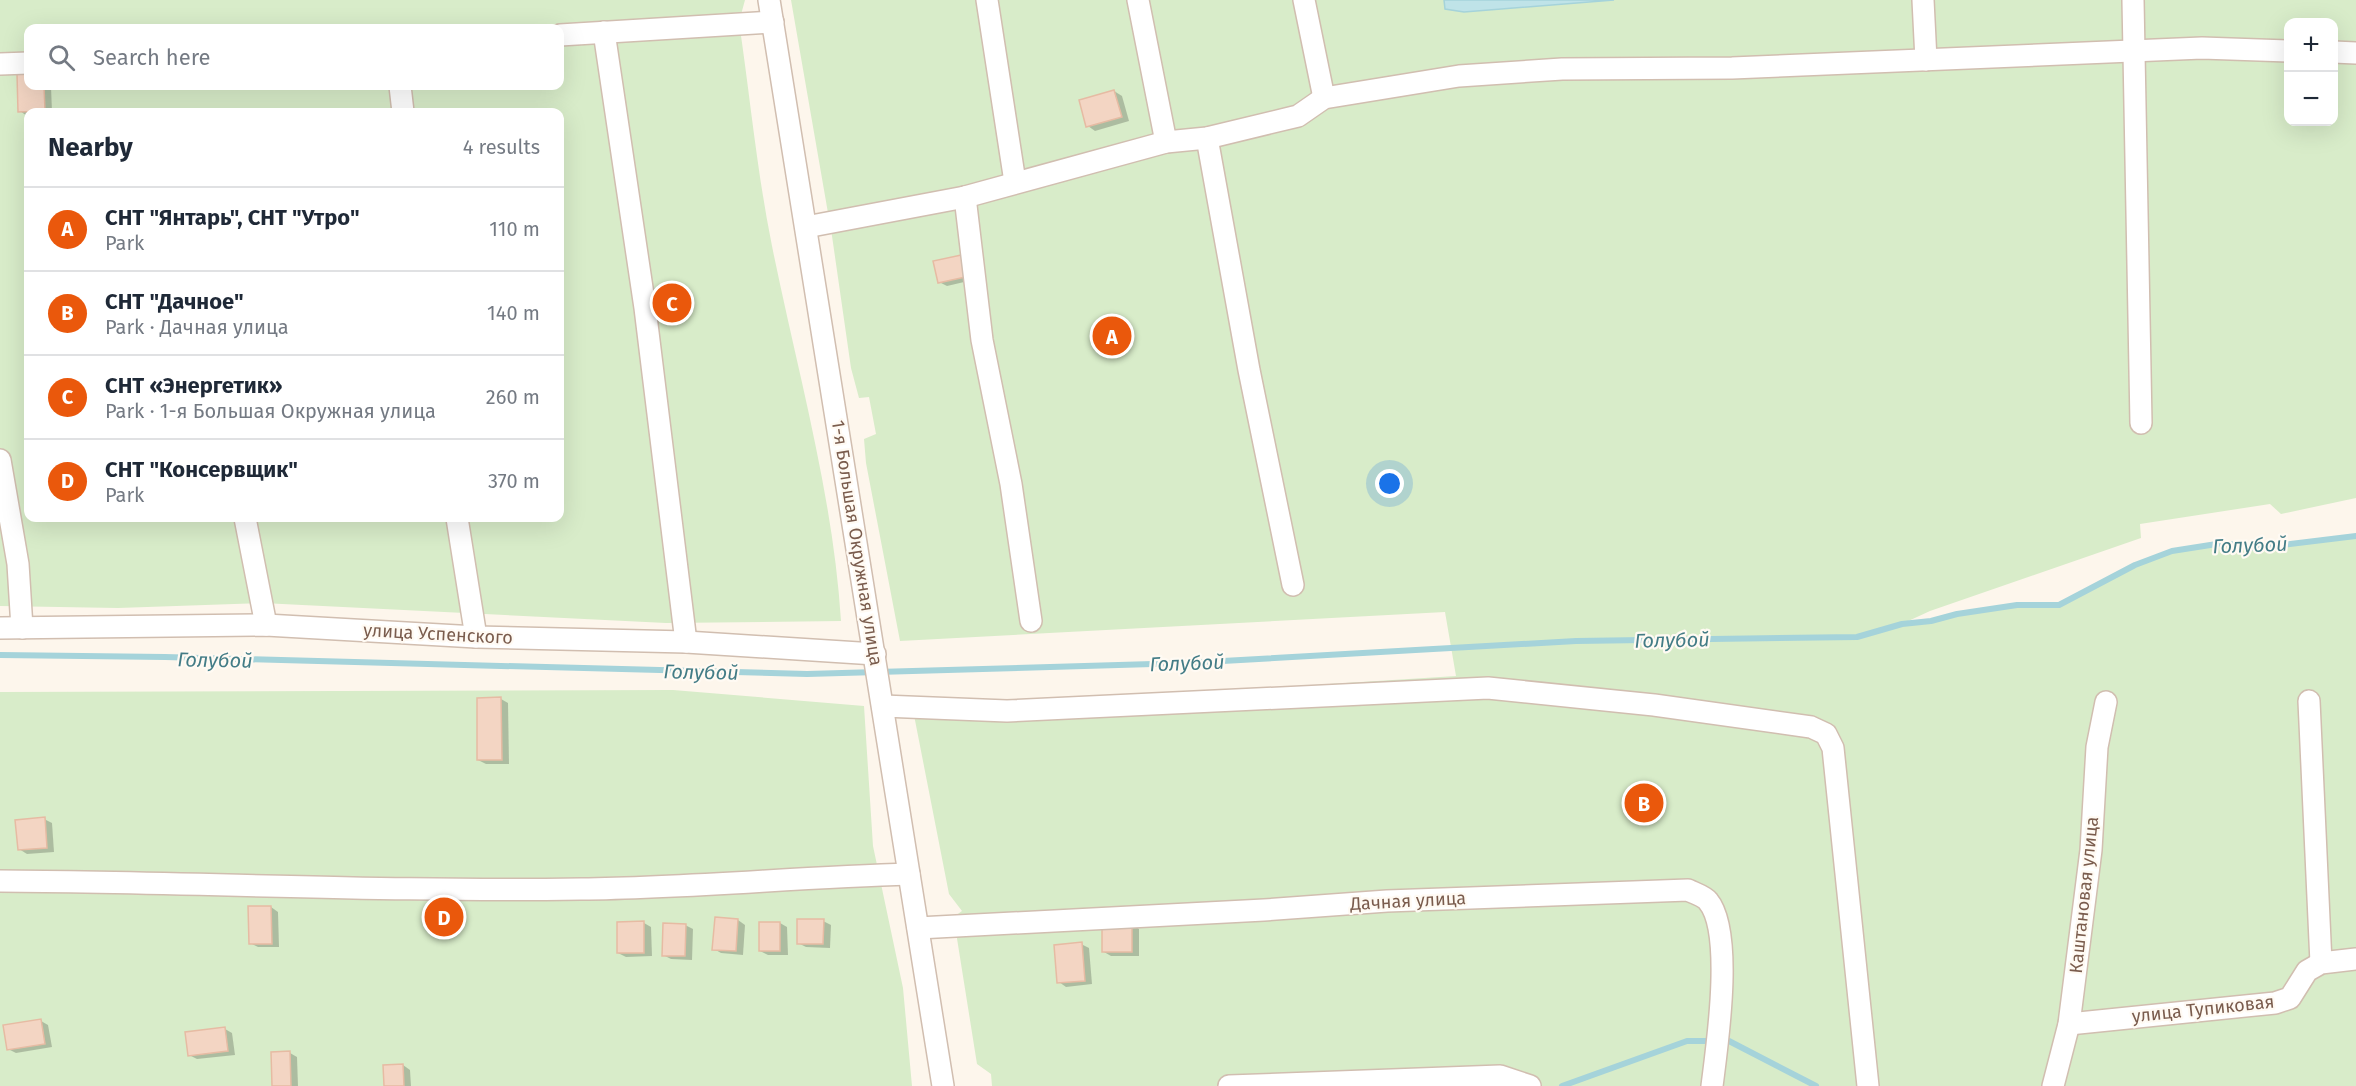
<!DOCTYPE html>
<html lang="en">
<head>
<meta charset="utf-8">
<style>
  body { margin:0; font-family:"Fira Sans",sans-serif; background:#f6f6f7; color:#1f2937 }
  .controls { position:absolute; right:18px; top:18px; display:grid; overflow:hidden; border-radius:12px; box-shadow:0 6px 24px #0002 }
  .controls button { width:54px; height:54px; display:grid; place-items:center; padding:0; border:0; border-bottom:2px solid #e0e1e3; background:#fff; color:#1f2937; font:30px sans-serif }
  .you { position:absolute; left:1390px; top:484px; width:21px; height:21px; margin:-15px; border:4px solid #fff; border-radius:50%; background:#1a73e8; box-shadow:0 0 0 9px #1a73e833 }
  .badge { display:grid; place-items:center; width:39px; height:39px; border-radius:50%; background:#ea580c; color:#fff; font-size:20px; font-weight:700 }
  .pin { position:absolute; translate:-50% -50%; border:3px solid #fff; box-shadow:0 2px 6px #0006 }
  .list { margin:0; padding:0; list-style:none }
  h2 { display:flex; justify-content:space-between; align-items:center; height:78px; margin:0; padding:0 24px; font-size:26px }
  h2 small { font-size:20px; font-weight:400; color:#747a83 }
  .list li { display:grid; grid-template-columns:39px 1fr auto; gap:18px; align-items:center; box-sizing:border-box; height:84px; padding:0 24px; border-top:2px solid #e0e1e3 }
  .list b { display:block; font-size:22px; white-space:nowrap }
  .list p { margin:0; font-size:20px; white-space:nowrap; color:#747a83 }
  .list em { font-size:20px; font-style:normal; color:#747a83 }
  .icon { flex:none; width:33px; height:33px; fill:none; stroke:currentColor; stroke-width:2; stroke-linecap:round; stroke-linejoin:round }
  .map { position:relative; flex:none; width:2356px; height:1086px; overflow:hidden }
  .search { position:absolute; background:#fff; box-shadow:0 6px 24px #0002; left:24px; top:24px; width:540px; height:66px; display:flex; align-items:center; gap:15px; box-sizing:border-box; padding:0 21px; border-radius:12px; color:#747a83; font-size:22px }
  .panel { position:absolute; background:#fff; box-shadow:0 6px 24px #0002; left:24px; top:108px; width:540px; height:414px; border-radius:12px }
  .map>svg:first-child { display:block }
  .green { fill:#d8ecc9; fill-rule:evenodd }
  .water { fill:#bfe3e8; stroke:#a5d3da; stroke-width:1.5 }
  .shadow { fill:#0003 }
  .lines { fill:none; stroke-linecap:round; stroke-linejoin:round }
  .stream { stroke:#a5d3da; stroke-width:6 }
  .building { fill:#f3d5c3; stroke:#e6bba3; stroke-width:1.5 }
  .minor-casing { stroke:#d1beb0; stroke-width:24 }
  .minor { stroke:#fff; stroke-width:21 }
  .labels { text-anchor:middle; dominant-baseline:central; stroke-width:4.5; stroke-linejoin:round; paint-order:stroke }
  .street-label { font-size:18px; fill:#7a5c4d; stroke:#fffaf3 }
  .water-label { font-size:20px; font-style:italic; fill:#437c86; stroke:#fffaf3 }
</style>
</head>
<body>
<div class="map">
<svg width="2356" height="1086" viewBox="0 0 2356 1086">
  <rect width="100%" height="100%" fill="#fdf6ec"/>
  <g class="green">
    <path d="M0,0h745l-6,22c11,74 18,150 33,224 25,124 61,248 69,375l-175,2 -404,-20 -144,5 -118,-2zM28,28h532v58h-532zM28,112h532v406h-532z"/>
    <path d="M791,0h1565v498l-75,16 -11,-10 -130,20 1,14 -211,73 -26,12 113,-18 42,-1 76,-39 37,-14 51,-8 33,5 100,-12v550h-1364l-1,-12 -14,-10 -22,-138v-10l7,-5 -13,-17 -36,-184 543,-34 -11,-64 -545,29 -34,-178 -2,-24 12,-5 -7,-37 -10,1 -8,-30 -19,-132zM2288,22h46v100h-46z"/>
    <polygon points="673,690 864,706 873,846 903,988 912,1086 0,1086 0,692"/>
  </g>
  <polygon class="water" points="1444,0 1614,0 1464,12 1445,9"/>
  <g class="shadow">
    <polygon points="18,75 28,75 28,86 51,86 52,112 28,112 27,116 20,111"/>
    <polygon points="1114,91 1122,96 1129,121 1095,131 1088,126"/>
    <polygon points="935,262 977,279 947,286 939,282"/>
    <polygon points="501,699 508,703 509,764 486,764 478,760"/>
    <polygon points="44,819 52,823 54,852 27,854 19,849"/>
    <polygon points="271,907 278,912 279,947 258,947 250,943"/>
    <polygon points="738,920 745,925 743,955 721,953 714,949"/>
    <polygon points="823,921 831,925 830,948 806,947 798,943"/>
    <polygon points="644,923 651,927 652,956 626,957 618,953"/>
    <polygon points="780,923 787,927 788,955 768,955 760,951"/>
    <polygon points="1132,924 1139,929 1139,956 1111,956 1104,952"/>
    <polygon points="685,925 693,929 692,960 671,959 663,955"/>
    <polygon points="1081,944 1089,948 1092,984 1066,987 1059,982"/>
    <polygon points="41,1021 48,1025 52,1047 16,1053 8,1049"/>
    <polygon points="225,1029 232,1033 235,1055 197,1059 189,1055"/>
    <polygon points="290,1053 297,1057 298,1086 273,1086"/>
    <polygon points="403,1065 410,1070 411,1086 386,1086"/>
  </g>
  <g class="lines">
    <g class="stream">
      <polyline points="0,655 165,657 807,674 1187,663 1576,641 1857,637 1902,624 1931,621 1957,614 2017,605 2059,605 2135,565 2172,551 2223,543 2256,548 2356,536"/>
      <polyline points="1723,1041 1729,1041 1816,1086"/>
      <polyline points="1562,1086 1687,1041 1712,1041"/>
    </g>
  </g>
  <g class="building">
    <polygon points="28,73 28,86 44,86 45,111 18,112 17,74"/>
    <polygon points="1114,90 1122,117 1086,127 1079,100"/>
    <polygon points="966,254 970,276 938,283 933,261"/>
    <polygon points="501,697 502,760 477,760 477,698"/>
    <polygon points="45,817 47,848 18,850 15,820"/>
    <polygon points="248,906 271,906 272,944 249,944"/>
    <polygon points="715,917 738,919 736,951 712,950"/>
    <polygon points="797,919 824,919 823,944 797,944"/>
    <polygon points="644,921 644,953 617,953 617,922"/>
    <rect x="759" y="922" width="21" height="29"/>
    <polygon points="663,923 686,924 685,956 662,956"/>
    <rect x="1102" y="923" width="30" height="29"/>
    <polygon points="1082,942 1085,981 1057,983 1054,945"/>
    <polygon points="41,1019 45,1044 7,1050 3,1025"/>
    <polygon points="225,1027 228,1051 188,1056 185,1032"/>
    <polygon points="290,1051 291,1086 272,1086 271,1052"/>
    <polygon points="403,1064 404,1086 384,1086 383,1065"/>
  </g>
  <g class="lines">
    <defs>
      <g id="minor">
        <polyline points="769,0 943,1086"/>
        <polyline points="987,0 1015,182"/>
        <polyline points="1138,0 1166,142"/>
        <polyline points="1304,0 1324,98"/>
        <polyline points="1923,0 1926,60"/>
        <polyline points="2133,0 2141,423"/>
        <polyline points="604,32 645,308 686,642"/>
        <polyline points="560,35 773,22"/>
        <polyline points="2334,52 2356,53"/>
        <polyline points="0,64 28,63"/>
        <polyline points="400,86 403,112"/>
        <polyline points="1207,138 1249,370 1293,585"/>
        <polyline points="965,197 982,340 1011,484 1031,621"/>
        <polyline points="806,227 965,197 1166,142 1207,138 1298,116 1324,98 1459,76 1562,69 1732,68 2202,48 2288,51"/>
        <polyline points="0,460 18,564 22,628"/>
        <polyline points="245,518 266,625"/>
        <polyline points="457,518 476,637"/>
        <polyline points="0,628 266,625 476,637 686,642 875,654"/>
        <polyline points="2309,701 2321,963"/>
        <polyline points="883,706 1007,711 1488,688 1654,705 1811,727 1826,734 1833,748 1868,1086"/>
        <path d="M0,881c194,1 387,11 581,8 109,-1 218,-12 328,-15"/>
        <path d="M918,928l346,-18 123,-9 301,-11c6,3 16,6 20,11 26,31 9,145 4,185"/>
        <polyline points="2069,1024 2275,1003 2290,998 2307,971 2321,963 2356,959"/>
        <polyline points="1229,1086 1500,1076 1530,1086"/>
        <polyline points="2053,1086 2069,1024 2091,850 2097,747 2106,702"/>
      </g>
    </defs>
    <use href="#minor" class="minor-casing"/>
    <use href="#minor" class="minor"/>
  </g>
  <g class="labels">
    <g class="street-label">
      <text transform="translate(857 543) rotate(81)">1-я Большая Окружная улица</text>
      <text transform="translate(438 634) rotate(3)">улица Успенского</text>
      <text transform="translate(2084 895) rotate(-84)">Каштановая улица</text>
      <text transform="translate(1408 901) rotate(-3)">Дачная улица</text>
      <text transform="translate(2203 1009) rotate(-6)">улица Тупиковая</text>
    </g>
    <g class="water-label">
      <text transform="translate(2250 545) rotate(-2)">Голубой</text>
      <text transform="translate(1672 640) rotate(-1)">Голубой</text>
      <text transform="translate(215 660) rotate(1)">Голубой</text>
      <text transform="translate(1187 663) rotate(-2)">Голубой</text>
      <text transform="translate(701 672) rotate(1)">Голубой</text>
    </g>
  </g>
</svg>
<div class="controls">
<button>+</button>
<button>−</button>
</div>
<div class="you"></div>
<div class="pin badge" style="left:1112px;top:336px">A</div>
<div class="pin badge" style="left:1644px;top:803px">B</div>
<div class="pin badge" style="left:672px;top:303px">C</div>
<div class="pin badge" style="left:444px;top:917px">D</div>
<div class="search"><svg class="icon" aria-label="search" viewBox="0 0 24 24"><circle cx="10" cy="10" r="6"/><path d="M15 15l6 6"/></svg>Search here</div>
<section class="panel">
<h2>Nearby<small>4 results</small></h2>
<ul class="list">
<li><span class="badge">A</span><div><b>СНТ &quot;Янтарь&quot;, СНТ &quot;Утро&quot;</b><p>Park</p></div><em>110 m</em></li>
<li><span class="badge">B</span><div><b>СНТ &quot;Дачное&quot;</b><p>Park · Дачная улица</p></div><em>140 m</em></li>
<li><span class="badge">C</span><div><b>СНТ «Энергетик»</b><p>Park · 1-я Большая Окружная улица</p></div><em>260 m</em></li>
<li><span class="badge">D</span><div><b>СНТ &quot;Консервщик&quot;</b><p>Park</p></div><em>370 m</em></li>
</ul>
</section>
</div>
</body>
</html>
